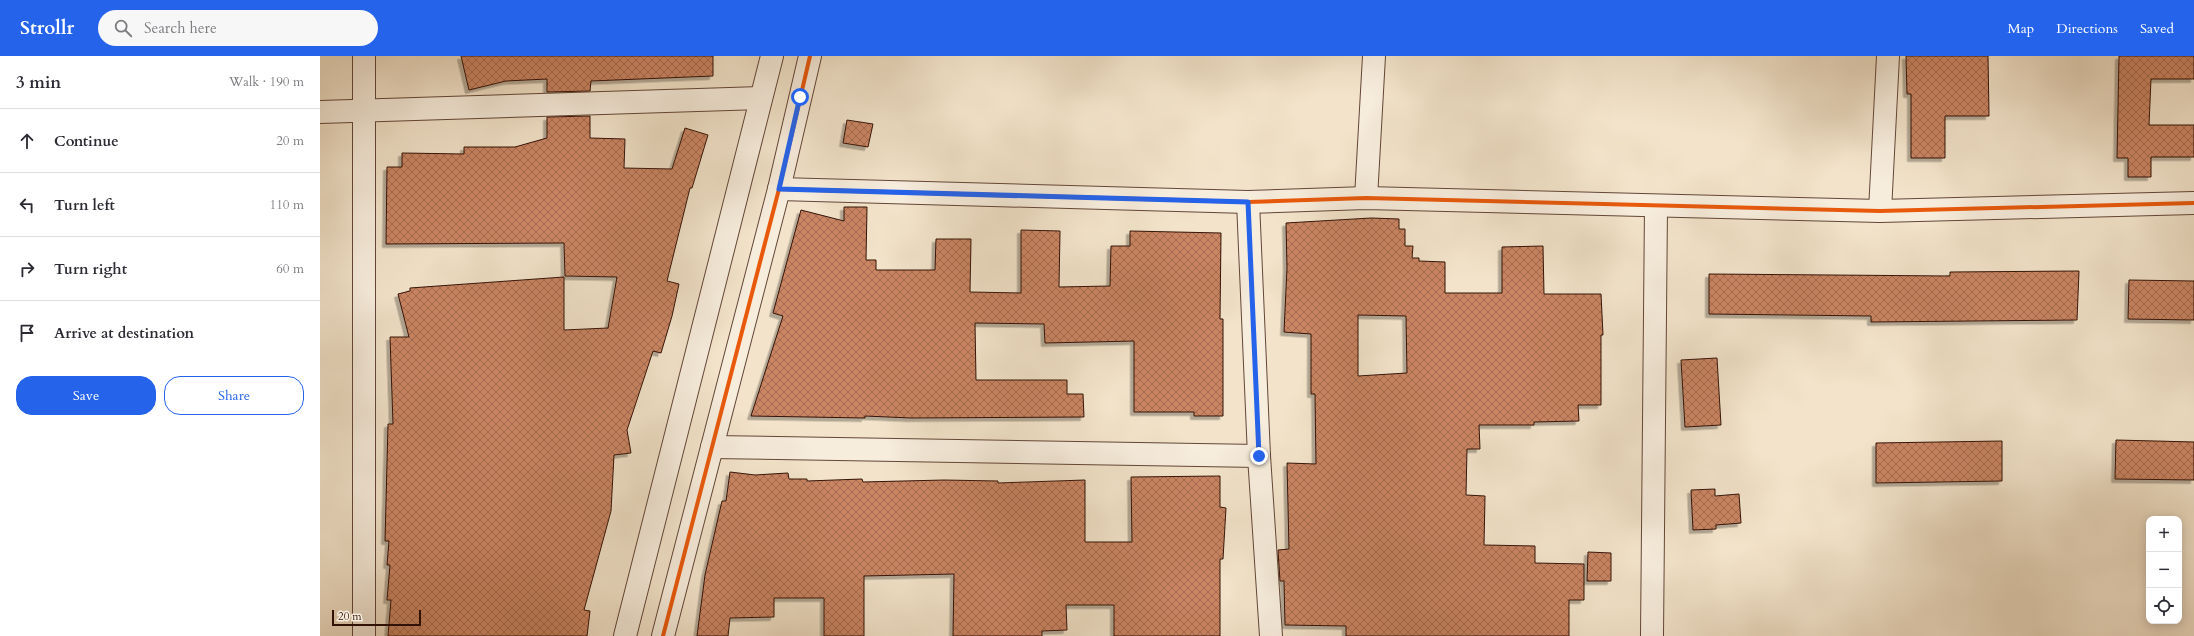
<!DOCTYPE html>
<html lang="en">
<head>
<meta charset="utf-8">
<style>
  body { margin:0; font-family:Cardo,serif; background:#f7f7f7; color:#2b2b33 }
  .controls { position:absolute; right:12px; bottom:12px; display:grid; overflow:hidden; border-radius:8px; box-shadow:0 2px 10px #0003 }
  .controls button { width:36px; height:36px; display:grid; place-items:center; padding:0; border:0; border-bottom:1px solid #e1e1e2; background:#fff; color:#2b2b33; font:20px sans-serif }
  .scale { position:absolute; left:12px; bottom:10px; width:89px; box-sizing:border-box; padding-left:4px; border:2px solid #331206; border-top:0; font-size:11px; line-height:14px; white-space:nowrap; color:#331206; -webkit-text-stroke:3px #f7eddd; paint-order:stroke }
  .stop { position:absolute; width:12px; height:12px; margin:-9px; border:3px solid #2563eb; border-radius:50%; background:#fff }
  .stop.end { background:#2563eb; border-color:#fff; box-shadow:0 1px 4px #0008 }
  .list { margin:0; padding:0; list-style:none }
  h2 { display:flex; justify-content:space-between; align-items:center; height:52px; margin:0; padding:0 16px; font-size:17px }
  h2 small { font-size:13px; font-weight:400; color:#7c7c81 }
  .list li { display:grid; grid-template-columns:26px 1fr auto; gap:12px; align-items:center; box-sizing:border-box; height:64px; padding:0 16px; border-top:1px solid #e1e1e2 }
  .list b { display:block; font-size:15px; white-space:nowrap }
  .list em { font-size:13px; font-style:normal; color:#7c7c81 }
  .actions { display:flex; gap:8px; padding:12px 16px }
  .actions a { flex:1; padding:9px 0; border:1px solid #2563eb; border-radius:16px; text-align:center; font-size:14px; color:#2563eb }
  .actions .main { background:#2563eb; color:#fff }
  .icon { flex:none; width:22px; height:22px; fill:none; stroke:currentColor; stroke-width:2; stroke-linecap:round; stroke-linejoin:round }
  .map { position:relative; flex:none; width:1874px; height:580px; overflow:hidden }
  header { display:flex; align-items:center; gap:24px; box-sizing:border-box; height:56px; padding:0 20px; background:#2563eb; color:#fff }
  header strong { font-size:19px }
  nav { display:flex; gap:22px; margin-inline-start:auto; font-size:14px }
  .search { width:280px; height:36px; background:#f7f7f7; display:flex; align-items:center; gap:10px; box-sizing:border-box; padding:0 14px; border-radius:22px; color:#7c7c81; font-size:15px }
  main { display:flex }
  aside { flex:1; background:#fff }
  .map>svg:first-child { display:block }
  .building { fill:url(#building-cross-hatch); stroke:#331206; fill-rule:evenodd; filter:url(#shadow) }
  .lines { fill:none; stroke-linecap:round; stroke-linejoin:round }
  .minor-casing { stroke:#634637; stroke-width:24 }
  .minor { stroke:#f7eddd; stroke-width:22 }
  .cycleway-casing { stroke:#f7eddd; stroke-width:6 }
  .cycleway { stroke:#e8590c; stroke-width:4 }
  .route { stroke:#2563eb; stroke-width:5 }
</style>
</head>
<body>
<header>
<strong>Strollr</strong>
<div class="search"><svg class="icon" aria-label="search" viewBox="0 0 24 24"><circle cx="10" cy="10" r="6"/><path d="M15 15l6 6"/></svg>Search here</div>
<nav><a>Map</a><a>Directions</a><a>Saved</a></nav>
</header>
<main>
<aside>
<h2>3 min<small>Walk · 190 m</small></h2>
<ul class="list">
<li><svg class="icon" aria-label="ahead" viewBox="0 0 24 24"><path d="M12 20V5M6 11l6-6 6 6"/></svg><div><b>Continue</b></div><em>20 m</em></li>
<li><svg class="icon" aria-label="left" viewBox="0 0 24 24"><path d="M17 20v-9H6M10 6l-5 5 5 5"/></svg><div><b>Turn left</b></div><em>110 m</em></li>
<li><svg class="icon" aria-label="right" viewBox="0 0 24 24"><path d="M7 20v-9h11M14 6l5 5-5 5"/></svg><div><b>Turn right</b></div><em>60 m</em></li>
<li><svg class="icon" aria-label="arrive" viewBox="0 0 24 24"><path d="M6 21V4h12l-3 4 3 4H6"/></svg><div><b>Arrive at destination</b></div></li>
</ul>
<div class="actions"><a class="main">Save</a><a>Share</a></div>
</aside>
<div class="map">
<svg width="1874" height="580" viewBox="0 0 1874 580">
  <defs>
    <pattern id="building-cross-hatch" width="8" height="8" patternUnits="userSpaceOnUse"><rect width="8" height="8" fill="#ca8564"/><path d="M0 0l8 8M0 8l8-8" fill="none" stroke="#a56b50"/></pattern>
    <filter id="shadow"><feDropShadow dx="-3.5" dy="3.5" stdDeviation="0" flood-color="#0004"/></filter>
  </defs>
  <rect width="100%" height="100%" fill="#f2e3ca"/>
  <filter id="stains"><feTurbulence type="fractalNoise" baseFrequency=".005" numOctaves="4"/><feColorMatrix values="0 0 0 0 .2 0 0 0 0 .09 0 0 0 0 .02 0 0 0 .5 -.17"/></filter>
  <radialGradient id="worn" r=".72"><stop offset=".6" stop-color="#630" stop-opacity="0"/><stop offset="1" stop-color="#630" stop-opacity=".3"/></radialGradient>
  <g class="building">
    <polygon points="141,0 393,0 393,20 271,25 270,35 227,36 227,23 186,25 149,34"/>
    <polygon points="1586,0 1668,0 1669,60 1625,60 1625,102 1591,102 1591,38 1587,38"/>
    <polygon points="1799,0 1874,0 1874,23 1831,23 1829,69 1874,69 1874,101 1831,101 1831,121 1808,121 1808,102 1797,102"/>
    <polygon points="270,60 270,82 305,83 304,112 352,113 365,72 388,79 372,132 370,132 347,225 359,228 352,260 341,297 333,295 307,374 311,397 294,399 291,455 264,554 270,555 267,580 68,580 71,544 67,544 70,509 67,509 69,485 65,485 68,368 73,368 70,281 89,281 78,238 90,235 90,232 244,221 244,274 288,272 297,221 245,220 244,187 66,188 67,111 82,111 82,97 144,98 144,91 195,91 227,82 227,61"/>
    <polygon points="527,64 553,68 548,91 523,87"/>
    <polygon points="524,151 547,151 546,204 556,204 556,214 615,214 616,183 651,183 650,236 701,237 701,174 740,175 739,231 790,230 791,190 810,190 810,175 901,177 900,263 903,263 903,360 874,360 874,356 814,356 814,285 725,287 724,268 655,267 656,324 747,324 747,338 763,338 764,361 591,362 545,360 545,362 431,360 463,260 453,257 481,154 524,165"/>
    <path d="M1051,162l28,1v10h6v17h8l-1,12h7v3l26,1v31h57v-46l41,-1 1,48h57l2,41h-2v70h-23l1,16 -45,1v3h-55l1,24h-13l-1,46 19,1 -1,49 51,1v17l49,1v36h-15v36h-223v-10l-61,-1 -1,-44h-4l-2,-31 11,-1 -2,-86 29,1 -1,-70h-4v-60l-27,-2 3,-64 -1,-45zM1038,259l48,1 1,57 -49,3z"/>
    <polygon points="1759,215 1757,264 1551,266 1551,260 1389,258 1389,218 1630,220 1630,216"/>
    <polygon points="1809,224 1874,225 1874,264 1808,263"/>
    <polygon points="1397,302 1401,369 1365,371 1361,304"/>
    <polygon points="1796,384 1874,386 1874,424 1795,423"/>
    <polygon points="1682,385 1682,425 1556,427 1556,387"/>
    <polygon points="410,416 435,419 468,417 469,423 487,423 487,425 542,423 543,426 624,424 678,425 678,427 765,424 765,486 812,486 811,421 900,420 900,451 906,452 903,503 900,503 900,580 794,580 794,549 746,549 747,574 722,575 722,580 633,580 634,518 544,520 544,580 504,580 504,542 454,542 454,561 410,562 408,580 377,580 385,519 402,445 406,445"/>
    <polygon points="1395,433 1395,440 1419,438 1421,467 1396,469 1396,473 1373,474 1371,434"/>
    <polygon points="1268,496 1291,497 1291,525 1267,525"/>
  </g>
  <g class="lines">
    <defs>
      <g id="minor">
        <polyline points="44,0 44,580"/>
        <polyline points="0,56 441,42"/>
        <polyline points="459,133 928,146 1046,142 1560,155 1874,147"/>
        <polyline points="1046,142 1054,0"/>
        <polyline points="928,146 939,400 951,580"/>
        <polyline points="1560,155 1568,0"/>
        <polyline points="392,391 939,400"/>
        <polyline points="305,580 452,0"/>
        <polyline points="343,580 459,133 490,0"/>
        <polyline points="1332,580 1336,151"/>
      </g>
    </defs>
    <use href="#minor" class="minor-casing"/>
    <use href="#minor" class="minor"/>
    <defs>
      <g id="cycleway">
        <polyline points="459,133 928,146 1046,142 1560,155 1874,147"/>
        <polyline points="343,580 459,133 490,0"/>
      </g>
    </defs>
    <use href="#cycleway" class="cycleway-casing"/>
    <use href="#cycleway" class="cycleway"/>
  </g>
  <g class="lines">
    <polyline class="route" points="480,41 459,133 928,146 939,400"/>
  </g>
  <rect width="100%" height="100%" filter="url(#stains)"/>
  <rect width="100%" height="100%" fill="url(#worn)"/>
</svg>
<div class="controls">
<button>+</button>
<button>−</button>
<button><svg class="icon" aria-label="locate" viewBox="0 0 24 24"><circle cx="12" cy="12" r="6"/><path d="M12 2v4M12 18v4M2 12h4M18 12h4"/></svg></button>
</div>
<div class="scale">20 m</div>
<div class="stop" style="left:480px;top:41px"></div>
<div class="stop end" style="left:939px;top:400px"></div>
</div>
</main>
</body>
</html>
